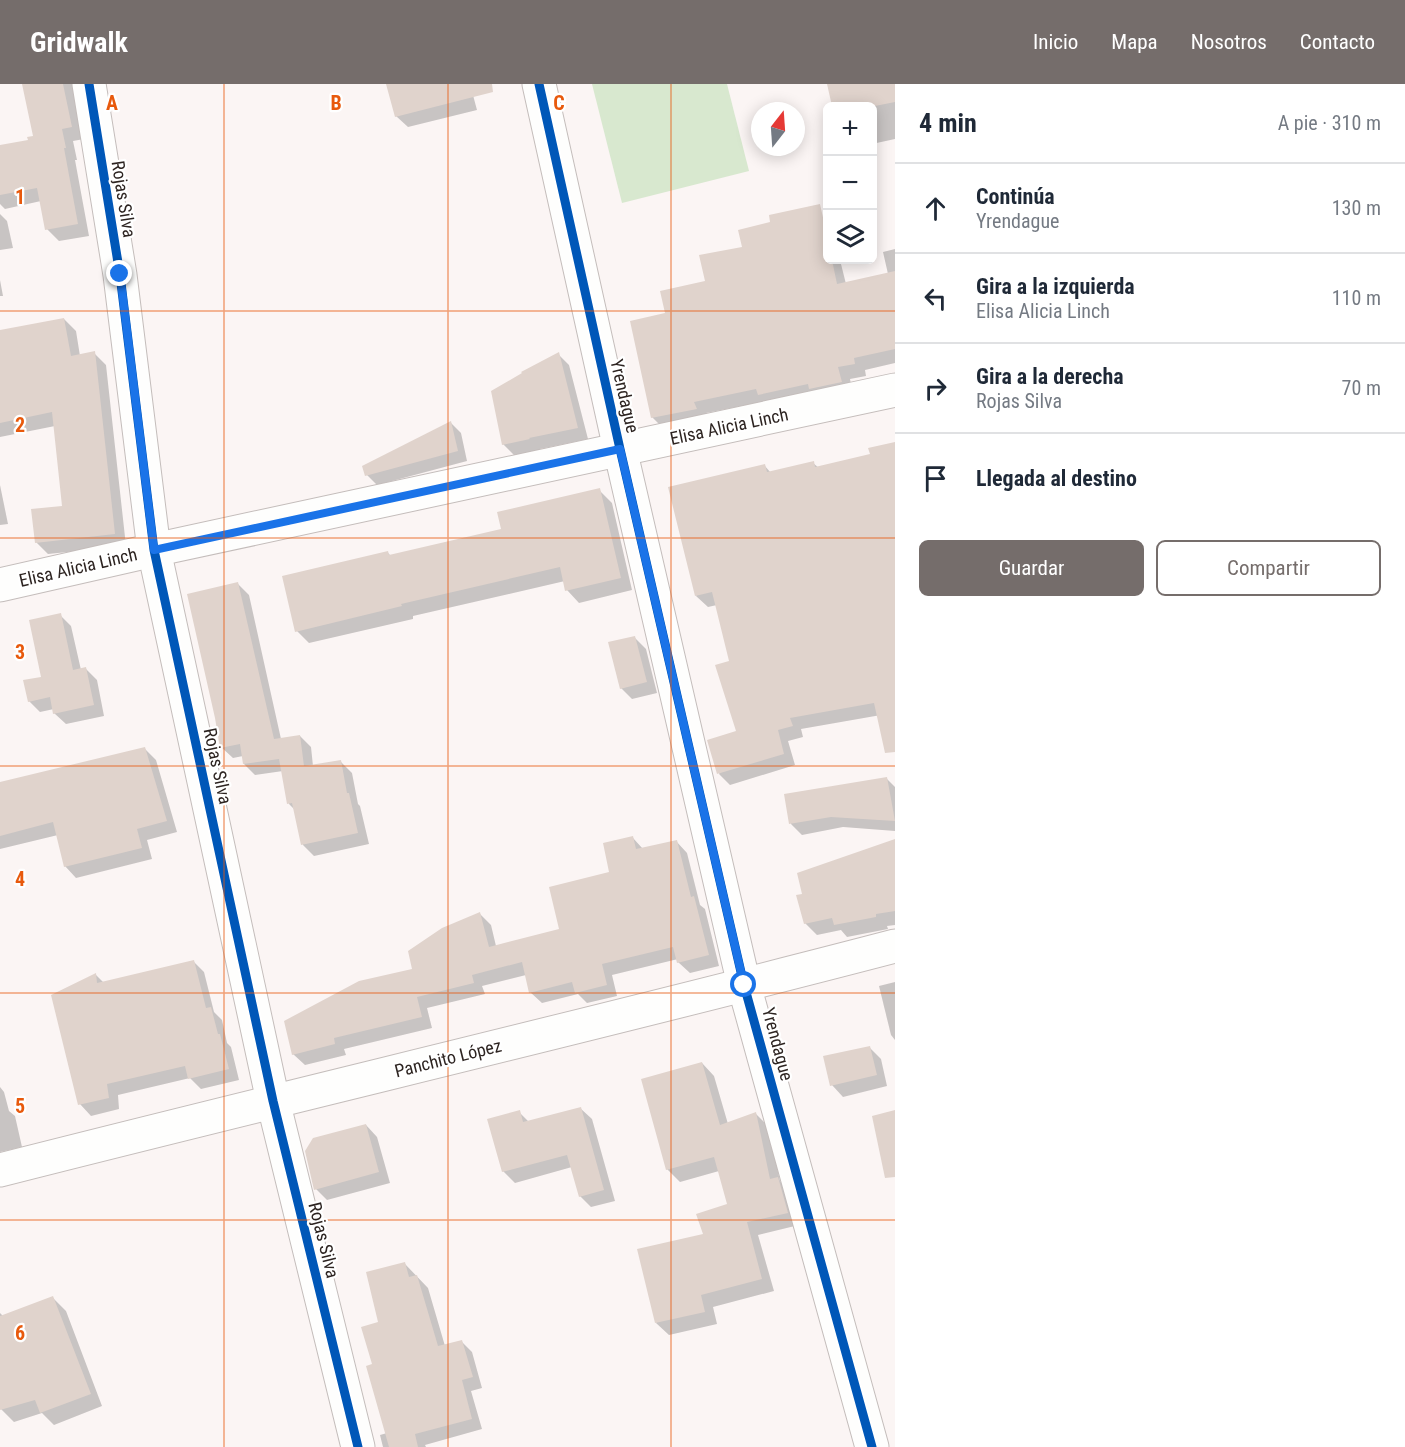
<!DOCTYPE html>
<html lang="es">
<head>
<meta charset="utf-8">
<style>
  body { margin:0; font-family:"Roboto Condensed",sans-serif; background:#f2f2f3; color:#1f2937 }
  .controls { position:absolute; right:18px; top:18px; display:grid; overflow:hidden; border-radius:9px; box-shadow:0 3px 15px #0003 }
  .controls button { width:54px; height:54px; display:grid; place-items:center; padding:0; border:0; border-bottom:2px solid #e0e1e3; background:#fff; color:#1f2937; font:30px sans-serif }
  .compass { position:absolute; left:751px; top:18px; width:54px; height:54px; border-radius:50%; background:#fff; box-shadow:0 3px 15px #0003; rotate:17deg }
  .stop { position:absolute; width:18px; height:18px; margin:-14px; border:4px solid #1a73e8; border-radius:50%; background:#fff }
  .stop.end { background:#1a73e8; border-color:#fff; box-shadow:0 2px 6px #0008 }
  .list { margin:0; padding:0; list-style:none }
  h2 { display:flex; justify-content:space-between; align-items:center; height:78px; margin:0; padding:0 24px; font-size:26px }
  h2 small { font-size:20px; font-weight:400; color:#747a83 }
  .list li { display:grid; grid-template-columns:39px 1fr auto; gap:18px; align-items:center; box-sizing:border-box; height:90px; padding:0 24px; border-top:2px solid #e0e1e3 }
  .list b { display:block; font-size:22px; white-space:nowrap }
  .list p { margin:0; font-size:20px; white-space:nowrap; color:#747a83 }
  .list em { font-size:20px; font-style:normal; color:#747a83 }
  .actions { display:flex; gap:12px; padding:18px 24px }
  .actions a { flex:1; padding:14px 0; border:2px solid #756d6b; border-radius:9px; text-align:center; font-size:21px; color:#756d6b }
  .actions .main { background:#756d6b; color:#fff }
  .icon { flex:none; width:33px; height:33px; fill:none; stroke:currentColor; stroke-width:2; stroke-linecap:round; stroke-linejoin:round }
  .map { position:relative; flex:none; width:895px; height:1363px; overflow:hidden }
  header { display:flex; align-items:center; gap:36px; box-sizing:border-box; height:84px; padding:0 30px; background:#756d6b; color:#fff }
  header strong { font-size:28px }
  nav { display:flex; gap:33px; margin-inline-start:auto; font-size:21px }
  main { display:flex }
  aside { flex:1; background:#fff }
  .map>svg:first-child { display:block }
  .green { fill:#d8e8cf }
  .shadow { fill:#0003 }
  .building { fill:#e0d3cc }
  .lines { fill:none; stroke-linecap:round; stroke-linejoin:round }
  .minor-casing { stroke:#c4bdbb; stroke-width:35 }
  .minor { stroke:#fefefd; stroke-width:33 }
  .cycleway-casing { stroke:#fff; stroke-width:13 }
  .cycleway { stroke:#0057b8; stroke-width:9 }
  .route { stroke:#1a73e8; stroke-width:8 }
  .grid { fill:none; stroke:#e8590c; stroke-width:1.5; stroke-opacity:0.55 }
  .labels { text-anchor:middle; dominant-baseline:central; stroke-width:4.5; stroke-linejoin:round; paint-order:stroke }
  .street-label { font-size:18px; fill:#2d2421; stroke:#fff }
  .grid-label { font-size:20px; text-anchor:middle; font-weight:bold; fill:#e8590c; stroke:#fff; stroke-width:4.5; stroke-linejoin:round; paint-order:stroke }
</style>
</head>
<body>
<header>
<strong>Gridwalk</strong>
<nav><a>Inicio</a><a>Mapa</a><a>Nosotros</a><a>Contacto</a></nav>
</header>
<main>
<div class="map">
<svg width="895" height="1363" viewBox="0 0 895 1363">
  <rect width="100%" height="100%" fill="#fbf5f4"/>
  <polygon class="green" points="592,0 727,0 749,87 622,119"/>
  <g class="shadow">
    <polygon points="24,0 72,0 84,55 73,57 77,76 75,76 89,152 59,157 47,145 41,117 5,125 0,120 0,63 30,57 35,53"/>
    <polygon points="388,0 470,0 477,26 408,43 396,32"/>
    <polygon points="829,0 895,0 895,55 872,60 872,22 834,22"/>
    <polygon points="0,130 7,137 13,164 0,166"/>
    <polygon points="824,142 828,145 828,176 840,176 846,200 888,190 883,168 895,165 895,279 865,286 866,292 850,295 853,310 771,322 766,317 706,329 708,337 664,345 652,333 667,231 707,198 744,164"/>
    <polygon points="0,196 3,212 0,212"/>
    <polygon points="64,235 76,247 80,272 94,269 106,281 126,462 48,470 36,458 64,423 55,342 0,353 0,247"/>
    <polygon points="558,270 569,281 588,355 540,365 540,366 514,371 503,360"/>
    <polygon points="451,339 461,349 467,377 377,401 367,391"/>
    <polygon points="895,359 895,638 881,631 801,645 803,653 788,657 795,681 730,701 719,690 737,648 731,579 717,521 708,523 696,512 764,381 771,389 813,379 819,384 871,371"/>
    <polygon points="0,401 8,440 0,441"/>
    <polygon points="599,406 612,419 632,506 579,519 567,506 565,497 413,532 413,535 309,559 297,547 387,468 391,472 503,446"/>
    <polygon points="238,500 249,511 281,655 300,652 311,663 313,682 341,678 352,689 358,720 360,722 369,760 314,772 303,761 295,726 289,720 283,687 255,691 244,680 243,672 233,674 221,663"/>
    <polygon points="60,531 71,542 81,586 86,585 97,596 104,632 66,640 54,629 54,625 40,628 29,617 43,594"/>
    <polygon points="634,553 646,565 657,609 632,615 621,604"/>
    <polygon points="145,665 156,676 177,748 147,756 152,775 76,794 65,782 58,751 0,765 0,699"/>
    <polygon points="887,695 895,703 895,747 843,743 802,751 791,740 786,711"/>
    <polygon points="633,754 643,765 676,757 687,769 700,821 705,825 719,882 690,889 678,878 678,875 612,891 617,912 587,919 578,910 542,919 530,908 526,891 482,902 485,910 427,924 432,944 344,965 346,971 305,981 293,970 414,886 480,830 491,841 496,862 561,846 611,789"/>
    <polygon points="895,757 895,841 887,842 888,845 847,853 841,846 817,851 805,839 804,811"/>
    <polygon points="193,877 204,888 214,928 222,936 227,959 231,963 239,996 201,1005 190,994 118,1011 119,1025 91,1032 80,1020 96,891 104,899"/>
    <polygon points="895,898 895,956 891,951 879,902"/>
    <polygon points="870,964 881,975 887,1002 843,1013 832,1001"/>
    <polygon points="702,979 714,992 728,1040 756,1030 768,1042 780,1097 790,1107 799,1141 758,1151 774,1207 713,1223 717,1240 669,1251 656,1239 705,1151 729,1121 719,1087 680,1098 667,1085"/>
    <polygon points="0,1003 4,1008 9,1027 15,1032 22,1063 0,1068"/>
    <polygon points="580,1024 592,1035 615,1117 591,1123 580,1112 572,1083 515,1099 503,1087 519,1028 529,1038"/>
    <polygon points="366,1041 377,1053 390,1099 327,1116 316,1105"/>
    <polygon points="405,1180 428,1204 445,1262 461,1257 472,1268 482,1304 471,1307 482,1345 425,1361 426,1363 383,1363 380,1351 387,1349 374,1281 380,1239"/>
    <polygon points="53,1214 66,1227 102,1322 54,1341 42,1329 14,1338 1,1325 0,1322 0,1229 4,1233"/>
  </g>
  <g class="building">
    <polygon points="22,0 63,0 72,43 62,45 66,64 64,64 78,140 45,146 37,104 0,111 0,61 28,56 27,53 33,52"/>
    <polygon points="386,0 492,0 493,8 395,33"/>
    <polygon points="827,0 895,0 895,18 875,22 832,22"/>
    <polygon points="820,120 828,156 828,176 832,176 837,200 895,187 895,265 854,274 855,280 838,283 842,298 809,305 808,300 758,311 756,305 694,318 697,325 651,334 630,237 665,229 660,207 705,197 699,171 742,163 738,146 770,138 769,131"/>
    <polygon points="64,234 71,272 95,267 115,450 35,459 31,425 62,422 52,328 0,339 0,246"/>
    <polygon points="559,268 578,344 529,354 530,355 502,361 491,307 522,289 521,288"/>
    <polygon points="451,337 458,367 365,392 362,382"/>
    <polygon points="895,358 895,668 885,669 874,619 790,634 793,642 778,646 784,670 717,690 707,656 736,647 715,581 729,577 712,508 695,512 668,403 765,380 767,388 814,377 815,383 870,370 868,364"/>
    <polygon points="600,404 621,494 565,507 560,483 401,520 402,522 295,548 282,492 388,467 389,471 501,445 497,428"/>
    <polygon points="238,498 274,655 300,651 304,682 341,676 347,709 349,709 358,749 301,761 292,719 287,720 279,675 243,680 240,660 220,664 215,634 187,510"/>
    <polygon points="61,529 73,586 86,583 94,621 53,630 50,613 28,618 23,596 41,593 29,536"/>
    <polygon points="635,552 647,598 620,605 608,558"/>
    <polygon points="145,663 167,737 137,745 142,764 64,783 53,738 0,752 0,698"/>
    <polygon points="887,693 895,737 831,733 789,740 784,710"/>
    <polygon points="633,752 636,765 677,756 691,813 694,812 709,871 677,879 673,863 602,880 607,901 575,909 572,898 529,909 522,878 472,891 474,899 417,913 422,933 334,954 335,960 292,971 284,937 359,897 412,885 408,867 442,844 480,828 489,863 559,845 549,803 609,788 603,759"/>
    <polygon points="895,755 895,827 876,830 876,833 834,841 832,834 804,840 796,811 802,810 797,789"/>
    <polygon points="194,876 206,924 211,923 218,950 220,950 229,985 188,995 185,982 107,1000 109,1014 78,1021 51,911 96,889 97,899"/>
    <polygon points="870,962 877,991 830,1002 823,972"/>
    <polygon points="702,978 720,1041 756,1028 770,1095 778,1093 788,1129 747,1138 762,1195 701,1211 705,1228 655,1239 637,1165 703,1150 696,1130 727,1120 714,1073 666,1086 641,995"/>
    <polygon points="581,1023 604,1106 579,1113 567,1071 502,1088 487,1035 520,1026 523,1038"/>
    <polygon points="895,1026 895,1093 885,1094 872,1032"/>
    <polygon points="366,1040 379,1088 314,1106 305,1067 313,1054"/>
    <polygon points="405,1178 409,1193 417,1191 438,1262 462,1256 473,1293 462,1296 472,1335 415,1350 418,1363 389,1363 366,1282 372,1280 361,1243 378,1238 366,1188"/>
    <polygon points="53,1212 91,1310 40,1329 35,1316 0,1326 0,1232"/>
  </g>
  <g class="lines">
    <defs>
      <g id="minor">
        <polyline points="89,0 120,191 154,466 273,1017 358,1363"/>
        <polyline points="539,0 620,365 744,901 872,1363"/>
        <polyline points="0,501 154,466 895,306"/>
        <path d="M0,1086c298,-76 597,-146 895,-224"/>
      </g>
    </defs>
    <use href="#minor" class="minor-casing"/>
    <use href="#minor" class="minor"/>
    <defs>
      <g id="cycleway">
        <polyline points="89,0 120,191 154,466 273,1017 358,1363"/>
        <polyline points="539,0 620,365 744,901 872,1363"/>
      </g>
    </defs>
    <use href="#cycleway" class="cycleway-casing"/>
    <use href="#cycleway" class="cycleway"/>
  </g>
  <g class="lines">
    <polyline class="route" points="120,190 154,466 620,365 744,901"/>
  </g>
  <path class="grid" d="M224,0v1363M448,0v1363M671,0v1363M0,227h895M0,454h895M0,682h895M0,909h895M0,1136h895"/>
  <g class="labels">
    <g class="street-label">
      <text transform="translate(124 115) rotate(81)">Rojas Silva</text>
      <text transform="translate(625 312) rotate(77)">Yrendague</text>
      <text transform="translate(729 342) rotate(-12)">Elisa Alicia Linch</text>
      <text transform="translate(78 483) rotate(-13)">Elisa Alicia Linch</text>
      <text transform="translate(218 682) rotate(78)">Rojas Silva</text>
      <text transform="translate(778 960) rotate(75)">Yrendague</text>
      <text transform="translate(448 974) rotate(-14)">Panchito López</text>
      <text transform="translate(324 1156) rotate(76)">Rojas Silva</text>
    </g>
  </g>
  <g class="grid-label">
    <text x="112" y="26">A</text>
    <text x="336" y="26">B</text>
    <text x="559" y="26">C</text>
    <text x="20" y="120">1</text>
    <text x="20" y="348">2</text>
    <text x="20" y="575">3</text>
    <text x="20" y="802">4</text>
    <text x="20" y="1029">5</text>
    <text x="20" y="1256">6</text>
  </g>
</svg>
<div class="controls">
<button>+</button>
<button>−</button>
<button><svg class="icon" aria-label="layers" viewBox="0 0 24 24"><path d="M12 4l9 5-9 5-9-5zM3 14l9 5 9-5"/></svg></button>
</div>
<svg class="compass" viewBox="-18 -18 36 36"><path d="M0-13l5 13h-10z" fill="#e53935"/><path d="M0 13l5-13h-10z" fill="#747a83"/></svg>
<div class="stop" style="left:744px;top:901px"></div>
<div class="stop end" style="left:120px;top:190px"></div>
</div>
<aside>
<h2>4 min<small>A pie · 310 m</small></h2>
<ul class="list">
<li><svg class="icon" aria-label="ahead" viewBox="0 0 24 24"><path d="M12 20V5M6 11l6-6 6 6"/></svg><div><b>Continúa</b><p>Yrendague</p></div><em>130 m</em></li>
<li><svg class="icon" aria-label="left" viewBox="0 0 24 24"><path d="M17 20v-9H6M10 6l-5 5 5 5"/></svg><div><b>Gira a la izquierda</b><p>Elisa Alicia Linch</p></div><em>110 m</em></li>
<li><svg class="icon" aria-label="right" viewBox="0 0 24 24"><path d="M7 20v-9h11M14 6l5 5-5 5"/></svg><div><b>Gira a la derecha</b><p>Rojas Silva</p></div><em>70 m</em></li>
<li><svg class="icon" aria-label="arrive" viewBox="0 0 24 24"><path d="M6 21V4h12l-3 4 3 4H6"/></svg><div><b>Llegada al destino</b></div></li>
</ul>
<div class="actions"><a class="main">Guardar</a><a>Compartir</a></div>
</aside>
</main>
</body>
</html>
